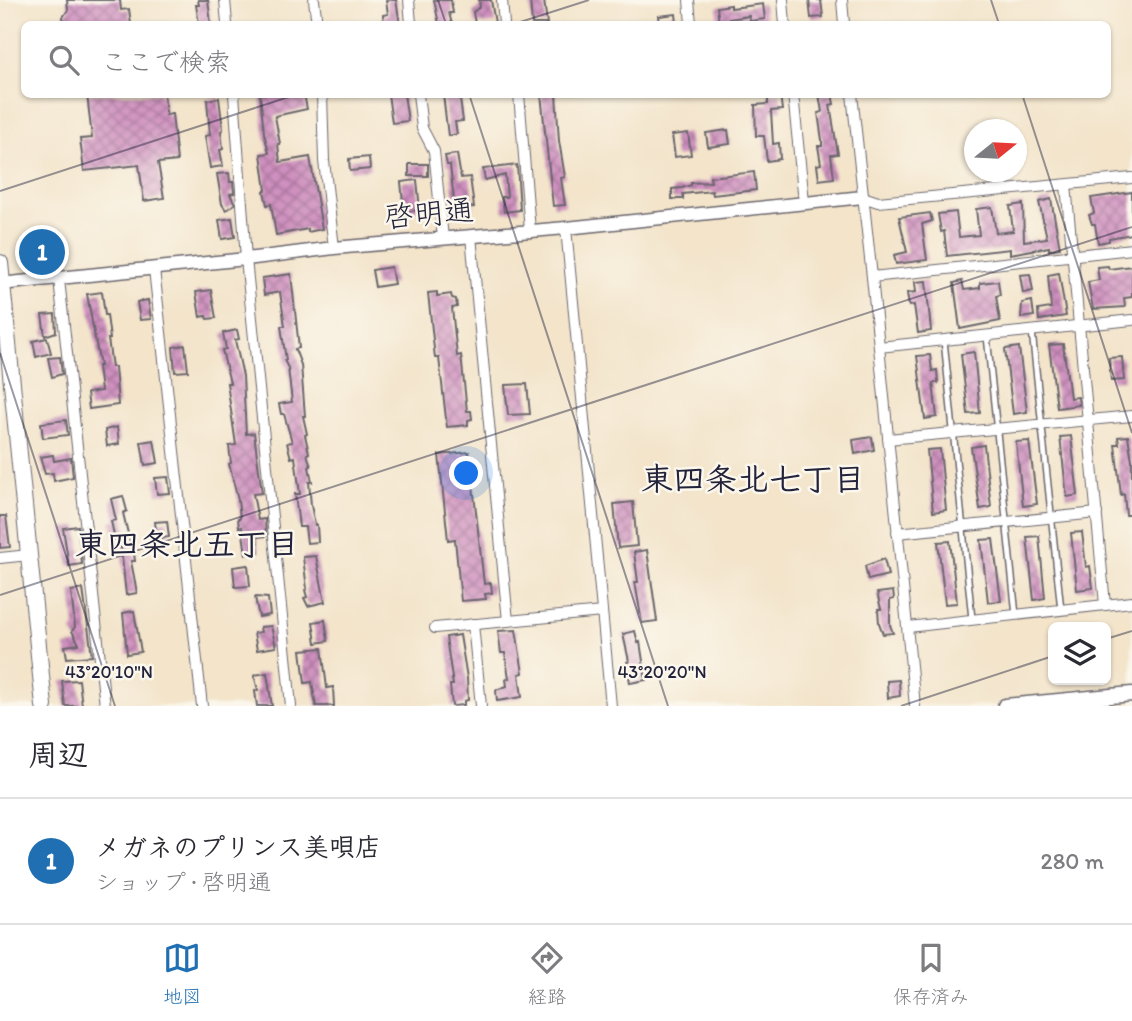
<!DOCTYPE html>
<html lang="ja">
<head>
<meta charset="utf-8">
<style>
  body { margin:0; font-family:Itim,"Klee One",sans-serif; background:#f7f7f7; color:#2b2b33 }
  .controls { position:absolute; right:21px; bottom:21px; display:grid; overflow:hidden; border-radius:10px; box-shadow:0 2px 5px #0004 }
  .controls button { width:63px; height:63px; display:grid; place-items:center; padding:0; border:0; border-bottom:2px solid #e1e1e2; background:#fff; color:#2b2b33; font:35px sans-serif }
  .compass { position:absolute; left:964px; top:119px; width:63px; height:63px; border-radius:50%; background:#fff; box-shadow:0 2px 5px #0004; rotate:72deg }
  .you { position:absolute; left:467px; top:474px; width:24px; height:24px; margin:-18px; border:5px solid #fff; border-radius:50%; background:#1a73e8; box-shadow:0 0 0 10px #1a73e833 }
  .badge { display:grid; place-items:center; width:46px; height:46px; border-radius:50%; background:#1f6fb2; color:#fff; font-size:23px; font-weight:700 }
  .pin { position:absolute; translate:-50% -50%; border:4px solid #fff; box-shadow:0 2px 7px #0006 }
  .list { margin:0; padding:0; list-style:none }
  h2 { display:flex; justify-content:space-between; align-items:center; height:91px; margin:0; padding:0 28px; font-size:30px }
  h2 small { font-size:23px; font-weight:400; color:#7c7c81 }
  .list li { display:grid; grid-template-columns:46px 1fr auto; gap:21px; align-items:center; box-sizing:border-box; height:126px; padding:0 28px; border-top:2px solid #e1e1e2 }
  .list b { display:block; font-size:26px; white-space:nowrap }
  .list p { margin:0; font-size:23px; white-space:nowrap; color:#7c7c81 }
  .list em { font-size:23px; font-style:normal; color:#7c7c81 }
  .icon { flex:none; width:38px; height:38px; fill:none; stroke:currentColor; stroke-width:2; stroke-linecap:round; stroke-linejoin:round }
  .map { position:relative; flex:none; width:1132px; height:706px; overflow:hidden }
  .search { position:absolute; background:#fff; box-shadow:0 2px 5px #0004; left:21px; right:21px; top:21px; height:77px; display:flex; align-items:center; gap:18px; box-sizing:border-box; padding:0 24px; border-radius:10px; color:#7c7c81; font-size:26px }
  .sheet { height:217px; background:#fff }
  nav { display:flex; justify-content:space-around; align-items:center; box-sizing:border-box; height:98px; border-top:2px solid #e1e1e2; background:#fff; font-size:19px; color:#7c7c81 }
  nav a { display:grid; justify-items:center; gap:4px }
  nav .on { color:#1f6fb2 }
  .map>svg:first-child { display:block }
  .building { fill:url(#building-cross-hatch) }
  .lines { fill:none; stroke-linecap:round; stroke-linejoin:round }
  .service-casing { stroke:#6b666d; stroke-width:8 }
  .minor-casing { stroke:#6b666d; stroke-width:12 }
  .tertiary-casing { stroke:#6b666d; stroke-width:15 }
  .secondary-casing { stroke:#6b666d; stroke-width:17 }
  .primary-casing { stroke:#6b666d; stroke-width:18 }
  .service { stroke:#fff; stroke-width:5 }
  .minor { stroke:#fff; stroke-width:10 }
  .tertiary { stroke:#fff; stroke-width:12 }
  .secondary { stroke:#fff; stroke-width:14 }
  .primary { stroke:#fff; stroke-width:16 }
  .ticks { fill:none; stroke:#22223b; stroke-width:2; stroke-opacity:0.45 }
  .labels { text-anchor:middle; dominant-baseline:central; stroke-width:5; stroke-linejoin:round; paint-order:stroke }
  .street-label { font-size:30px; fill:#22223b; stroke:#fbf7ec }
  .neighbourhood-label { font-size:32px; font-weight:bold; fill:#22223b; stroke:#fbf7ec }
  .ticks-label { font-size:18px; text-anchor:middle; fill:#22223b; stroke:#fbf7ec; stroke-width:5; stroke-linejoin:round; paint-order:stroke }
</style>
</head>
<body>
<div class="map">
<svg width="1132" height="706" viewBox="0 0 1132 706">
  <defs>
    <pattern id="building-cross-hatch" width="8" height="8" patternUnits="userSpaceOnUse" patternTransform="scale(1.75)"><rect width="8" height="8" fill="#cf90bf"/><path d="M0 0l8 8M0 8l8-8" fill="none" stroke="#a8759c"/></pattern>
  </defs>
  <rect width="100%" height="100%" fill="#fbf7ec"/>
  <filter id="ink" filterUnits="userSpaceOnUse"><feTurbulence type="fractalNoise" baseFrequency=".0143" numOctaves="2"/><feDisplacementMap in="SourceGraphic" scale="14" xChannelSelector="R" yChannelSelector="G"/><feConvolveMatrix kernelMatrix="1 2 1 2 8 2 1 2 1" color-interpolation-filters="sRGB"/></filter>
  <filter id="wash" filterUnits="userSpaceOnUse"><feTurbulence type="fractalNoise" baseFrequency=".00686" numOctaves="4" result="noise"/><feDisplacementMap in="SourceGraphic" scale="28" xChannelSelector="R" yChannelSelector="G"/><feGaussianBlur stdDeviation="1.57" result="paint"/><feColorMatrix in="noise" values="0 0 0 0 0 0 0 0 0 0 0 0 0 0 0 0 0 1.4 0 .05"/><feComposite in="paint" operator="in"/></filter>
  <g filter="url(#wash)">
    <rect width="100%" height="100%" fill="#f3e4ca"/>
    <g id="blocks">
      <g class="building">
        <polygon points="67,0 120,0 121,10 129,9 131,24 64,24 63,17 68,10"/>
        <polygon points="198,0 208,0 211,24 199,24 196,5 199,5"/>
        <polygon points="386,0 396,0 400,24 384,24 383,15 388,14"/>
        <polygon points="434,0 451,0 453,13 449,13 452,24 439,24"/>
        <polygon points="479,0 491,0 495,23 475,24 473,12 480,7"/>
        <polygon points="530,0 544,0 547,24 532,24"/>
        <polygon points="809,0 821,0 823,17 811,18"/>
        <polygon points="763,4 765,19 750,21 749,16 729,19 730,21 719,23 717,7 731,5 731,8"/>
        <polygon points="676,14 677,24 660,24 659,16"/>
        <polygon points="87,94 164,94 166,115 172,114 177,161 158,163 164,198 144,201 139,165 84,171 80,139 92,138"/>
        <polygon points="260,94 304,94 307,109 275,116 280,144 278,144 280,162 310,157 322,229 308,232 308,229 276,235 271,204 267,205 264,191 266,190 261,154 269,153 264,133"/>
        <polygon points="388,94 404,94 408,121 392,123"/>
        <polygon points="443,94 458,94 460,99 463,121 455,122 457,134 448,136"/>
        <polygon points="541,94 556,94 559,141 565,177 561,178 565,205 553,206"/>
        <polygon points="768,94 780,94 782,110 771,111 773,144 779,143 780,159 767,161 764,136 756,136 755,105 768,104"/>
        <polygon points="819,94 832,94 834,104 830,105 838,154 831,155 834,178 819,180 817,165 821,164 818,146 822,146 822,140 818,113 822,112"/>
        <polygon points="219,98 223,130 221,131 223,149 220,150 223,166 210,168 205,136 210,135 207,100"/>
        <polygon points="728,130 730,144 708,147 706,133"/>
        <polygon points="688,133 691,155 675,157 672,135"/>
        <polygon points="457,154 461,178 470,177 474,207 455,209 450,165 447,165 445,156"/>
        <polygon points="369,157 370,169 350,171 349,159"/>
        <rect x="409" y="164" width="19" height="12"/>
        <polygon points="517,165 520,210 504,212 502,197 507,197 505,175 485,180 483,169"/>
        <polygon points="754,172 756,190 713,195 712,191 683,194 683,199 672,199 672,189 682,188 691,185 691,183 711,182 710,177"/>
        <polygon points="229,173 230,182 233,182 234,193 230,194 235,204 226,210 222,204 217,174"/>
        <polygon points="417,180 420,210 404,212 401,182"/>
        <polygon points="1132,192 1132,234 1109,238 1109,241 1098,243 1095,224 1092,224 1089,215 1094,213 1091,198"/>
        <polygon points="1051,199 1060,248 1049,250 1049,247 1010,254 1010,249 947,256 944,231 941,232 938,214 956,212 959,237 979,235 976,209 992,207 996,233 1013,231 1010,206 1023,204 1024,241 1047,238 1039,202"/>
        <polygon points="930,213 932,221 922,224 927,260 896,264 894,255 907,252 899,217"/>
        <polygon points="232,218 235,237 222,239 219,220"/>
        <polygon points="52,242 54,260 32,262 30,244"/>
        <polygon points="1108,266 1109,269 1132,266 1132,297 1124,298 1125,307 1093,309 1088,282 1099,280 1097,267"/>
        <polygon points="391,267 394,284 375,287 372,270"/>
        <polygon points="1059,273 1066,316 1039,320 1038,310 1051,308 1048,275"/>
        <polygon points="291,274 299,348 295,349 301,365 305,416 303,416 307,434 305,435 309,453 307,454 311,466 309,467 312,482 309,482 311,505 315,525 317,525 318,542 307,543 305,527 299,527 295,494 300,494 295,457 291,458 287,443 292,442 284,414 281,414 279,404 292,402 288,368 284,360 286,360 281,326 285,326 280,292 264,295 262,278"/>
        <polygon points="1030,274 1033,291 1023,293 1020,275"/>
        <polygon points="926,281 931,331 918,333 914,305 909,306 907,293 916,292 915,282"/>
        <polygon points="962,281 964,290 980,288 980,283 998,281 1000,295 996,296 1000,321 960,329 954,283"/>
        <polygon points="211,290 216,318 207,319 206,316 200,317 196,292"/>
        <polygon points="102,292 105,315 107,315 110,339 108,339 112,367 115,367 118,405 89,409 87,393 101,391 98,366 100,366 87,294"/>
        <polygon points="437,292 437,296 451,294 452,298 456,299 457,307 452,308 457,356 461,355 467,411 471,411 472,419 468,420 468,425 447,427 439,358 435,358 428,293"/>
        <polygon points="148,300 151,319 140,320 137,302"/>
        <polygon points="1032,301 1034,316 1021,318 1022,303"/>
        <polygon points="55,314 56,332 45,336 42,315"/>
        <polygon points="237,330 239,339 235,340 243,376 246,434 254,433 262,493 253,494 258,520 265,519 266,536 257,537 259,552 246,554 242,527 239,528 238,518 240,518 238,500 229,464 231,463 229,446 236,445 227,383 230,383 222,350 226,349 223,333"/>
        <polygon points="47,338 51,353 36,357 33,341"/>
        <polygon points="1063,344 1070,398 1078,397 1079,405 1057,408 1049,345"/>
        <polygon points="185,345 188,371 175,372 173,347"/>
        <polygon points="1019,347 1027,412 1013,414 1005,349"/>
        <polygon points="974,352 980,413 968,414 961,354"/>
        <polygon points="930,355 932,371 937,370 938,383 933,383 937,417 925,419 917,356"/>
        <polygon points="60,357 62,374 52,377 48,358"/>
        <polygon points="1122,357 1124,380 1111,381 1109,358"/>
        <polygon points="527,384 530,414 508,415 505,385"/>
        <polygon points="66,420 68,435 43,438 41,423"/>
        <polygon points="117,427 119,444 107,446 105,430"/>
        <polygon points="1071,436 1078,495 1067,497 1060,437"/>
        <polygon points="1128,436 1132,460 1132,515 1126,515 1124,494 1121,495 1115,444 1119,444 1118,437"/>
        <polygon points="872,437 874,450 855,454 853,440"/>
        <polygon points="154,440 158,463 145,465 141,442"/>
        <polygon points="1029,441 1037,504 1023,506 1016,442"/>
        <polygon points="984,445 991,507 980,509 971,447"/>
        <polygon points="940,449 946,510 933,512 927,450"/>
        <polygon points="469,452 470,458 475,457 476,467 471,467 484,584 491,583 492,593 485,594 486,599 461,601 455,539 448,540 439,455"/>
        <polygon points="53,455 54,461 71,458 73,477 54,481 53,473 45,474 40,457"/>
        <polygon points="168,477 170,493 157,494 155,478"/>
        <polygon points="123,496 127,511 123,513 131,546 133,546 135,561 131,561 137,593 126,595 120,539 115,540 111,521 116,520 111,499"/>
        <polygon points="633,502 637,546 618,548 614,504"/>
        <polygon points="0,516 6,516 10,547 0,548"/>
        <polygon points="167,521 169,537 157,539 155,522"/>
        <polygon points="78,526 82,564 69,566 63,528"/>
        <polygon points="1082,532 1086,567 1090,566 1093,588 1077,590 1071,533"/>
        <polygon points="1039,536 1045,598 1034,600 1027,537"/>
        <polygon points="993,539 1001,601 988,602 981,540"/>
        <polygon points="950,541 957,603 945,604 938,542"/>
        <polygon points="647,550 657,621 642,623 635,582 638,582 634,552"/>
        <polygon points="316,556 325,602 308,606 304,598 307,597 305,590 307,589 303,557"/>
        <polygon points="884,559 888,575 868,580 865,566"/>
        <polygon points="248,565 250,586 235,587 233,567"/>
        <polygon points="83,589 92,656 67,658 65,646 79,644 72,631 75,627 71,591"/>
        <polygon points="893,591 894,599 890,600 890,625 893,633 883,634 879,623 878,609 881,609 877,593"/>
        <polygon points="255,597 268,598 270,615 259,617"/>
        <polygon points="134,611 141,652 127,654 123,613"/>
        <polygon points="325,620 328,641 316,643 313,622"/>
        <polygon points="271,626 276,647 257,650 254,633 261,632 260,627"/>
        <polygon points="516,630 523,673 519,674 522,697 497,701 496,690 507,686 506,679 509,678 505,653 501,653 498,631"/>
        <polygon points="635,631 638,643 640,642 646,680 630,683 627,662 629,661 623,634"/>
        <polygon points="460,635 467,678 468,700 464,701 464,705 452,706 450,685 453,685 446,637"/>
        <polygon points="322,648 327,688 333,687 334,706 316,706 312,682 305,683 301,650"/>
        <polygon points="267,673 272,706 257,706 255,691 258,690 254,675"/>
        <polygon points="79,680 82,706 65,706 62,681"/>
        <polygon points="899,680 900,696 888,698 887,681"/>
      </g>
    </g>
  </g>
  <g filter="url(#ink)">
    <use href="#blocks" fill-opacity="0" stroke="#6b666d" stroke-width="2"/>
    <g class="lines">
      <defs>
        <g id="service">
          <polyline points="1032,331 1061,610"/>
          <polyline points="987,336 1016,615"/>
          <polyline points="944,340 972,619"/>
        </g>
        <g id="minor">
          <polyline points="225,0 227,24"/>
          <polyline points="314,0 317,24"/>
          <polyline points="409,0 411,24"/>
          <polyline points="502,0 504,24"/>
          <polyline points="689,0 691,24"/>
          <polyline points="783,0 785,24"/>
          <polyline points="842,0 844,24"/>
          <polyline points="234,94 246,259 291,706"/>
          <polyline points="322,94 324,161 334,248"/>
          <polyline points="418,94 422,128 434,151 443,238"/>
          <polyline points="519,94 530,231"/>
          <polyline points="793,94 804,202"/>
          <polyline points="852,94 872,277 915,706"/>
          <polyline points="1066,185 1105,605"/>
          <polyline points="863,197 878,202 1132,178"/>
          <polyline points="566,228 611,706"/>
          <polyline points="471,236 508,621"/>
          <polyline points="154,269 202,706"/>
          <polyline points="872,277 1132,249"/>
          <polyline points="59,279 105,706"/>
          <polyline points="879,347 1132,320"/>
          <polyline points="888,439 1132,416"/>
          <polyline points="897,533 1097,513"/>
          <polyline points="0,558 29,555"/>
          <polyline points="473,624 481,706"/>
          <polyline points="908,627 1132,602"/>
          <polyline points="435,628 602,612"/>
        </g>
        <polyline id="tertiary" points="0,284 246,259 334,248 566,228 863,197"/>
        <polyline id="secondary" points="1005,706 1132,694"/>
        <polyline id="primary" points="0,263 44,706"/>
      </defs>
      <use href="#service" class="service-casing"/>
      <use href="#minor" class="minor-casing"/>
      <use href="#tertiary" class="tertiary-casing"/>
      <use href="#secondary" class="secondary-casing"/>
      <use href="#primary" class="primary-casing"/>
      <use href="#service" class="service"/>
      <use href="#minor" class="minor"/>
      <use href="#tertiary" class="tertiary"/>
      <use href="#secondary" class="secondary"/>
      <use href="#primary" class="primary"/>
    </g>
  </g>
  <path class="ticks" d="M438,0l8,24M991,0l8,24M514,24l75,-24M469,94l199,612M1022,94l110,339M0,191l298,-97M0,353l115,353M0,595l1132,-368M1106,639l26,-8M901,706l152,-50"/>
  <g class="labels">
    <g class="street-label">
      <text transform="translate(429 213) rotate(-5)">啓明通</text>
    </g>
    <g class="neighbourhood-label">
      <text x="753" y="479">東四条北七丁目</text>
      <text x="187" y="544">東四条北五丁目</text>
    </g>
  </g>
  <g class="ticks-label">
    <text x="109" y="678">43°20'10"N</text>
    <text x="662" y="678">43°20'20"N</text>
  </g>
</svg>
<div class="controls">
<button><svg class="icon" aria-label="layers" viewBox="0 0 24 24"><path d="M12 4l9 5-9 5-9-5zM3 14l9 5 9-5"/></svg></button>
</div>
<svg class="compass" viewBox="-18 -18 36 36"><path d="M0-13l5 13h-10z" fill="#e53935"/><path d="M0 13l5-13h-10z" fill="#7c7c81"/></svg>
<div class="you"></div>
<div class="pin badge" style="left:42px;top:252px">1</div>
<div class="search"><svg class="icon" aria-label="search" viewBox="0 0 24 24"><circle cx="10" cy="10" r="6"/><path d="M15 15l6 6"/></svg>ここで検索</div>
</div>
<section class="sheet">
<h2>周辺<small></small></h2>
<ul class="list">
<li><span class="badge">1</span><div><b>メガネのプリンス美唄店</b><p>ショップ · 啓明通</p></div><em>280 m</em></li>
</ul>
</section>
<nav>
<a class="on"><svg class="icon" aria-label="map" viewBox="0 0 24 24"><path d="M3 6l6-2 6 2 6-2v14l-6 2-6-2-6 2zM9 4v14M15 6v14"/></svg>地図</a>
<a><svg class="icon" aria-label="directions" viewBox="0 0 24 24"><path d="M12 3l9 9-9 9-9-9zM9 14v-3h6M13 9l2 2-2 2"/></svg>経路</a>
<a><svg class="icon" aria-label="saved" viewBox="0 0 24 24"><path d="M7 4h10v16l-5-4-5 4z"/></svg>保存済み</a>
</nav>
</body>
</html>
